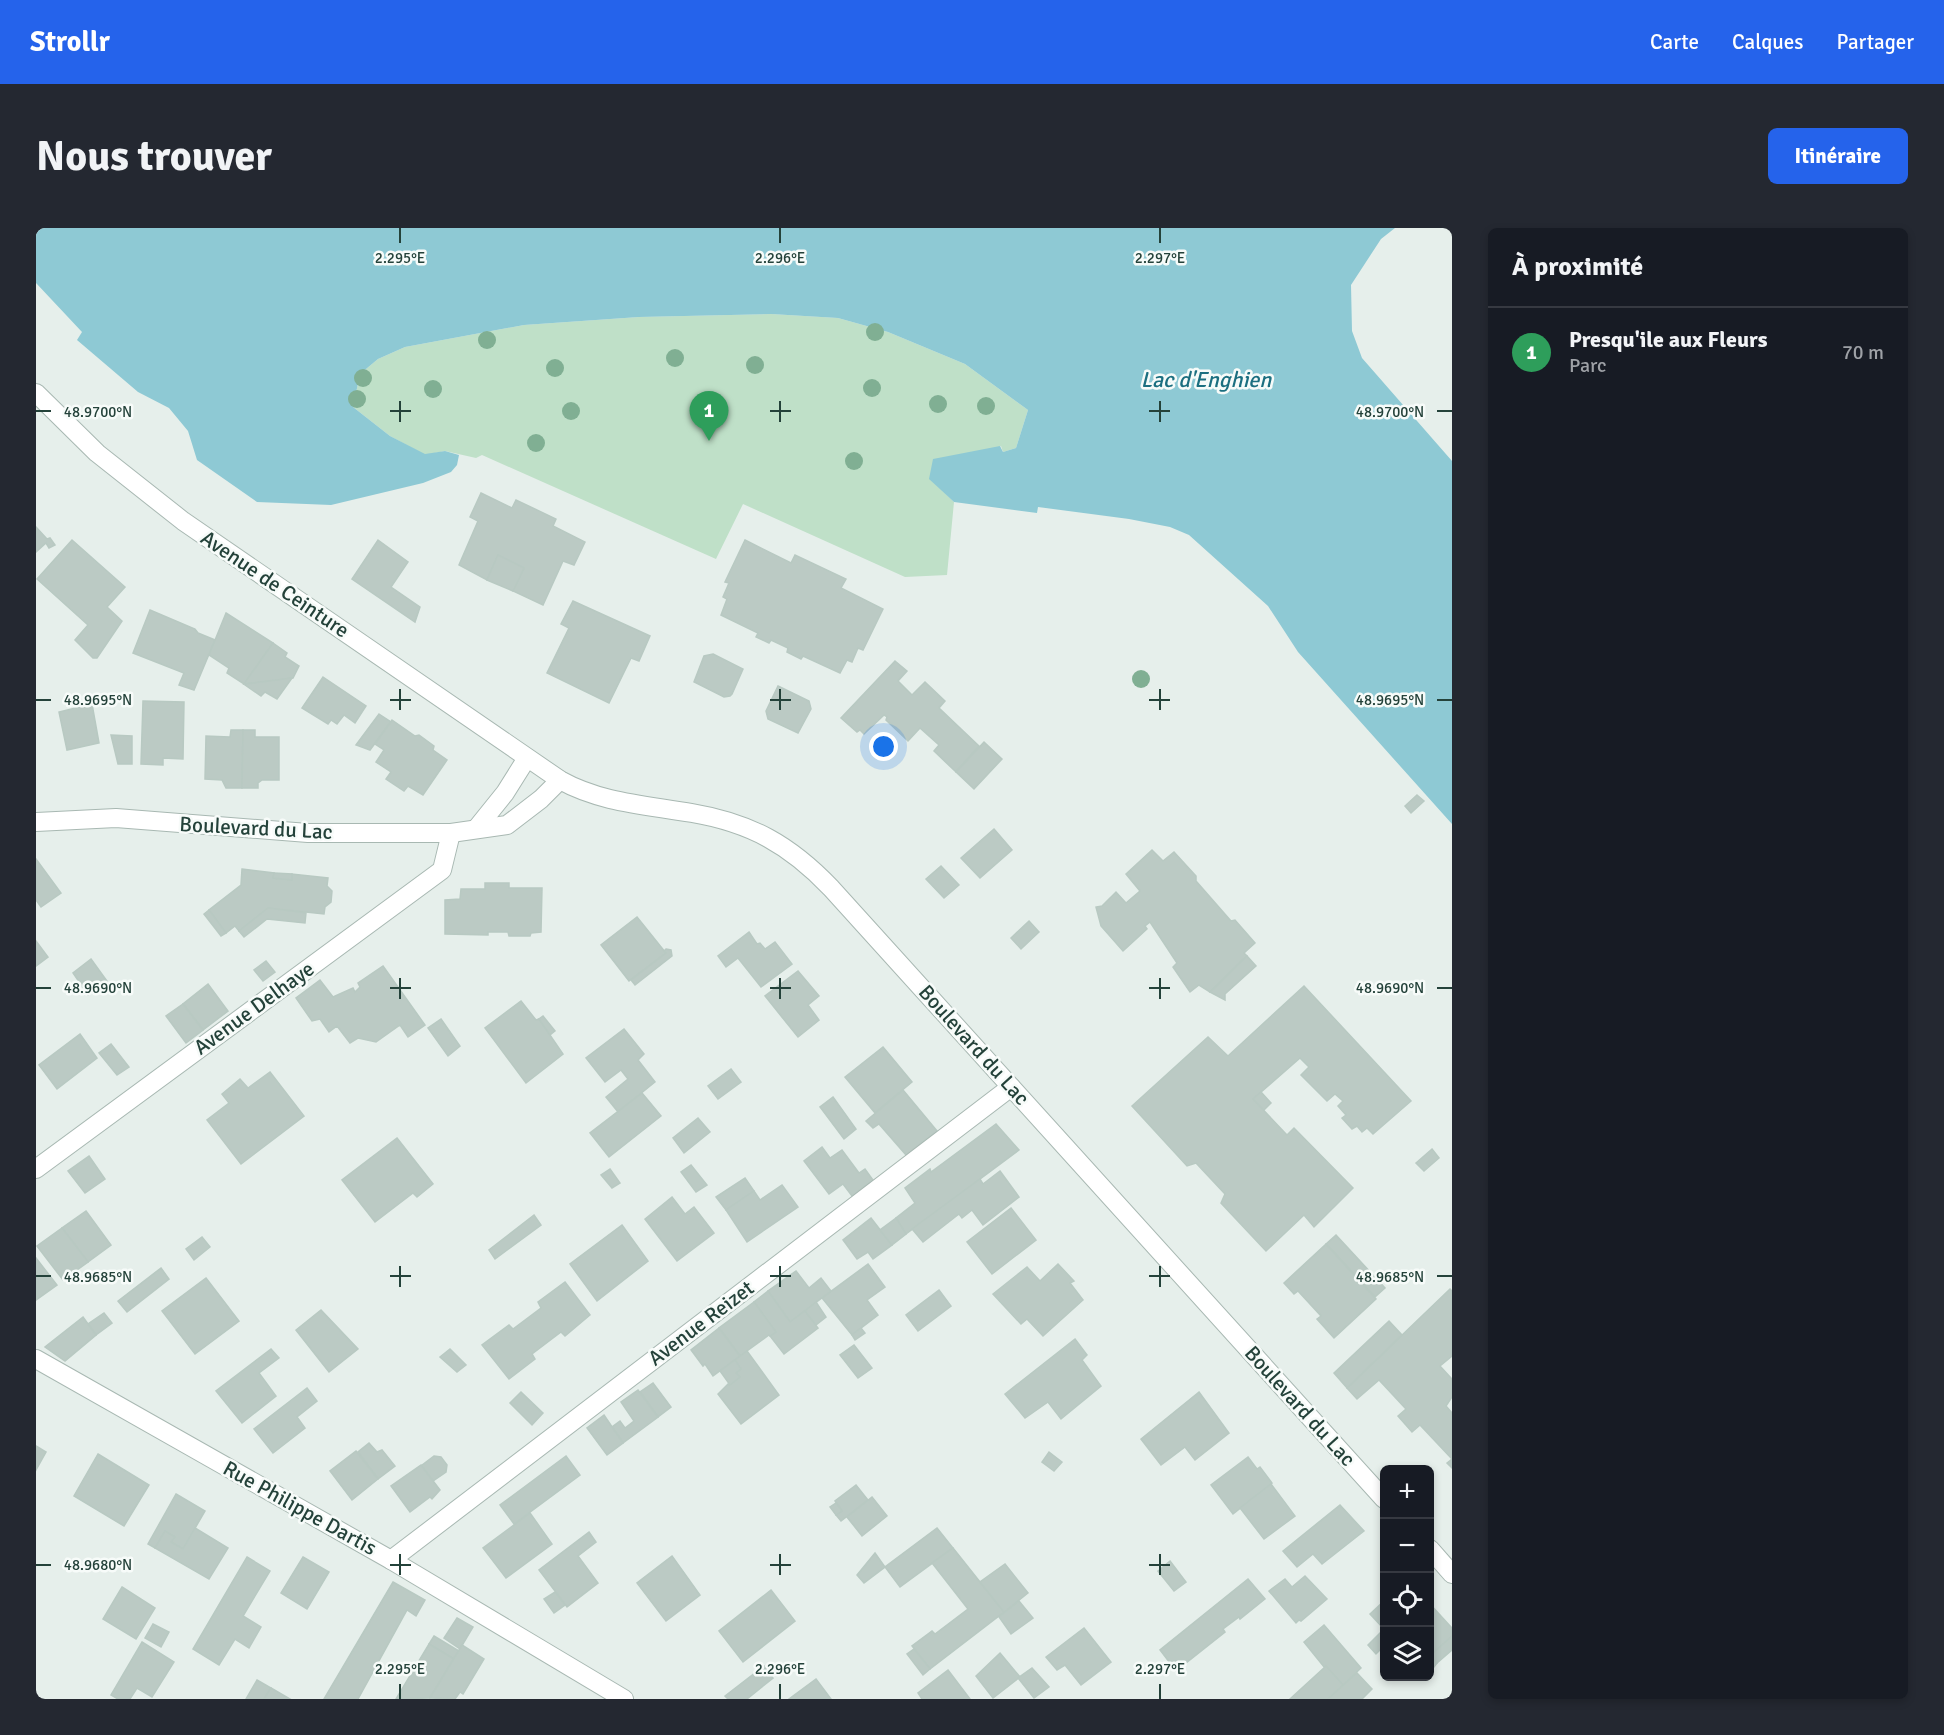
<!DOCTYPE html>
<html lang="fr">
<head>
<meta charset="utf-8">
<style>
  body { margin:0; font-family:Signika,sans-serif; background:#242831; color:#f1f3f6 }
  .controls { position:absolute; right:18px; bottom:18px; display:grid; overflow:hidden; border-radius:9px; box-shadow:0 3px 9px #0003 }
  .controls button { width:54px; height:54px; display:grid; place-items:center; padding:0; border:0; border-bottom:2px solid #363941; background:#171b24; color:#f1f3f6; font:30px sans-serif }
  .you { position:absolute; left:848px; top:519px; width:21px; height:21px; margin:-15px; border:4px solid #fff; border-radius:50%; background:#1a73e8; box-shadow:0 0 0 9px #1a73e833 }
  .badge { display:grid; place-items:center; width:39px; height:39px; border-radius:50%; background:#2563eb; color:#fff; font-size:20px; font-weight:700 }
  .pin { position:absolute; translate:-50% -50px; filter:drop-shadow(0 2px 3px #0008) }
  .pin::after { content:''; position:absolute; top:32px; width:21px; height:18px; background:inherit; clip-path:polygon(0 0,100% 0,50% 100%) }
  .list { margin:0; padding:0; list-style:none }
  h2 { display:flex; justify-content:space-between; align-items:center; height:78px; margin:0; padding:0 24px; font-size:26px }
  h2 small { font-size:20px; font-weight:400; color:#9ea1a6 }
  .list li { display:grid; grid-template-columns:39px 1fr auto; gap:18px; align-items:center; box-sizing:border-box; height:90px; padding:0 24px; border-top:2px solid #363941 }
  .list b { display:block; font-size:22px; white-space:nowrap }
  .list p { margin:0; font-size:20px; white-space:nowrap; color:#9ea1a6 }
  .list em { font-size:20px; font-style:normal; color:#9ea1a6 }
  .icon { flex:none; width:33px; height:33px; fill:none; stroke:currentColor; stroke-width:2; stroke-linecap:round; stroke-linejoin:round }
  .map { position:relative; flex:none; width:1416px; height:1471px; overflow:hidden; border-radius:9px }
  header { display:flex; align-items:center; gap:36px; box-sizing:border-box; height:84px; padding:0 30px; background:#2563eb; color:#fff }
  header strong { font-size:28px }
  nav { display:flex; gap:33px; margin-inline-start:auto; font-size:21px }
  .intro { display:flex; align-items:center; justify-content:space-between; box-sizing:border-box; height:144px; padding:0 36px }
  h1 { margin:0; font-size:42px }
  .button { padding:15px 27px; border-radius:9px; background:#2563eb; color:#fff; font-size:21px; font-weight:700 }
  main { display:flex; gap:36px; padding:0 36px }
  aside { flex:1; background:#171b24; border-radius:9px; box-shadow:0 3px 9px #0003 }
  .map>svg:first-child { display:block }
  .green { fill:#bfe0c8 }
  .water { fill:#8ec9d4 }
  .building { fill:#bbcac4; stroke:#b8c9c2; stroke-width:1.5 }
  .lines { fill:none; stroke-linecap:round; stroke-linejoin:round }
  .minor-casing { stroke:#a8b8b2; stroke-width:20 }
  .minor { stroke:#fff; stroke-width:18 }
  .tree { fill:#80af93 }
  .ticks { fill:none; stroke:#24423a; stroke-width:2 }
  .labels { text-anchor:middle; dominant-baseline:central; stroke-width:5; stroke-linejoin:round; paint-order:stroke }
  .street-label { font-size:21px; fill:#24423a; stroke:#f7fbf9 }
  .water-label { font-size:22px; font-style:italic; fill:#1c6f80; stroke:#f7fbf9 }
  .ticks-label { font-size:15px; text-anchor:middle; fill:#24423a; stroke:#f7fbf9; stroke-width:5; stroke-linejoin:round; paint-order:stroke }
</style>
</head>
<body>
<header>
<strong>Strollr</strong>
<nav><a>Carte</a><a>Calques</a><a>Partager</a></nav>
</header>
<div class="intro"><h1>Nous trouver</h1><a class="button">Itinéraire</a></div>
<main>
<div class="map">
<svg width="1416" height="1471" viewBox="0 0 1416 1471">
  <rect width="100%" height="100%" fill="#e6efeb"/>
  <polygon class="green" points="735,86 802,90 852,104 929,136 992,182 980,220 967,224 965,218 894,251 918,274 911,347 869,349 707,276 680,331 446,227 440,230 409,223 389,227 354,208 317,179 324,146 342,131 369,119 488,97 603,89"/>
  <polygon class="water" points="0,0 1359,0 1345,11 1315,57 1316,103 1326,130 1416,233 1416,596 1262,424 1232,378 1153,307 1134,299 1093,291 1002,279 1001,285 918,274 893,251 897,231 964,218 967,224 980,220 992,182 929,136 852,104 802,90 735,86 603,89 488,97 369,119 342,131 324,146 317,179 354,208 389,226 409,223 423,227 421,237 415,244 387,255 295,277 221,274 161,232 152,203 133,180 102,164 41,112 46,104 0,55"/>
  <g class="building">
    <polygon points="445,265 476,280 480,272 520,291 517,298 549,314 538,337 527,333 507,377 477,363 488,340 462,327 451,352 423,337 442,293 434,289"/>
    <polygon points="0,299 11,311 14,310 19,317 13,320 10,315 0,324"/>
    <polygon points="36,312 89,359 71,379 86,393 61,430 57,430 39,412 52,397 1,351"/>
    <polygon points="342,312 372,334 355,359 384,379 379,394 316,351"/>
    <polygon points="709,312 755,335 759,327 810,351 805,360 847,381 827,422 822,420 816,434 811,432 804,445 767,428 765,431 751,424 752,420 735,412 733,415 720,409 722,405 685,387 691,371 687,369 693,355 689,354"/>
    <polygon points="462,327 488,340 477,363 451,352"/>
    <polygon points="537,373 614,408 603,433 595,430 573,475 511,445 533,400 525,396"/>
    <polygon points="114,382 159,401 162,405 179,412 158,462 143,457 148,445 97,425"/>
    <polygon points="190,385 237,415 208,456 191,445 193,440 173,427"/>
    <polygon points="237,415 251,425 249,429 263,438 257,450 208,456"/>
    <polygon points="677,426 707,441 696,466 694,468 688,469 658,454 668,428"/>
    <polygon points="859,433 871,443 862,453 876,467 889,454 909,473 903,480 943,518 920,544 898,523 903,517 884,500 872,513 850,492 851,489 848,487 828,506 824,502 821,504 805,490"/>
    <polygon points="287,449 330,478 319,495 308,487 301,496 295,492 292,496 266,480"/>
    <polygon points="256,450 241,471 229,464 225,468 209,457 210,456"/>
    <polygon points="742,458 773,473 775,481 762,505 732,491 730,483"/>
    <polygon points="107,473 148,474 147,531 127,530 127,537 105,536"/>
    <polygon points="56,476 63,515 31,522 23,484"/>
    <polygon points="343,486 355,494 334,522 320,517"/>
    <polygon points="356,492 379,508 383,507 398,518 397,522 411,532 387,567 372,558 368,563 350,551 355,544 340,534 348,522 339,516"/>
    <polygon points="195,502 207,502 206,560 190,560 186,552 169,551 170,508 194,509"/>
    <polygon points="207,502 219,502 219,509 243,509 243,552 226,552 222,555 222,560 206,560"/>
    <polygon points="75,507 96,508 96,536 82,536"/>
    <polygon points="948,514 966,531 938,561 920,544"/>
    <polygon points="1381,567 1388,573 1375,585 1369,578"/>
    <polygon points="958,601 976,622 944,650 925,630"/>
    <polygon points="1116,622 1127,633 1138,624 1160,648 1160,653 1195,693 1199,692 1219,715 1208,725 1211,728 1174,764 1163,757 1154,764 1137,739 1141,735 1114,694 1109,698 1111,701 1087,723 1065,698 1060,679 1066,678 1080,664 1090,675 1104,663 1090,646"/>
    <polygon points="0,631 25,665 5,679 0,672"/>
    <polygon points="905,638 923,657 908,670 890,651"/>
    <polygon points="206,641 238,645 237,650 256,652 256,646 292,650 291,658 296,663 295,674 289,679 288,686 232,680 203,703 199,698 190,705 173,682 205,657"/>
    <polygon points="238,645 256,646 256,652 237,650"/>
    <polygon points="449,655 473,655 473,660 506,660 505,704 495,705 494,708 473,708 472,704 452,704 452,707 409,706 409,672 424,671 425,661 449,661"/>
    <polygon points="232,680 270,685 269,695 231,691 208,709 203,703"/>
    <polygon points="173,682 190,705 185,708 168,686"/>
    <polygon points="601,689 630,725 593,753 565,717"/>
    <polygon points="993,693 1003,704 985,721 975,710"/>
    <polygon points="713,704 721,716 724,715 729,721 739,714 756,736 725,759 702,730 690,739 682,728"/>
    <polygon points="0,713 12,729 0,738"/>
    <polygon points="630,721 635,722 636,728 599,757 595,752 630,725 628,723"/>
    <polygon points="1211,728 1220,738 1189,766 1189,772 1174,764"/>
    <polygon points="55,731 71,753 52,767 37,745"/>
    <polygon points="230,733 239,744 227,753 218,742"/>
    <polygon points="347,738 389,797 372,809 364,797 340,814 322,810 314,815 301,798 293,804 284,791 276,793 260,770 284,752 297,769 317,760 319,764 324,759 322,755"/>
    <polygon points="762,743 783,768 772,777 783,792 762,809 729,768"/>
    <polygon points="172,756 192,783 167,802 147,776"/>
    <polygon points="1268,758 1375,873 1337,906 1331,900 1326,904 1321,898 1316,901 1306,890 1310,887 1302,878 1307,873 1299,866 1291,873 1265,847 1273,839 1264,830 1217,871 1251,907 1258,900 1317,960 1278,999 1268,987 1230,1023 1185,975 1189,966 1160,935 1151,938 1096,878 1172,809 1192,828"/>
    <polygon points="485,773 500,792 503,791 527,826 490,855 449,800"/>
    <polygon points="147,776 167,802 150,815 130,788"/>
    <polygon points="507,788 519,803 514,807 503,791"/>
    <polygon points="405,791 424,818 412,828 392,800"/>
    <polygon points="588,801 608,826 602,832 619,854 582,884 570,869 592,851 585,842 569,854 550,830"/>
    <polygon points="44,806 61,830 21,861 3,837"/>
    <polygon points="75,816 93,839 81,847 63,825"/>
    <polygon points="847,819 876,854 839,885 809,849"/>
    <polygon points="695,841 705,854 682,871 672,858"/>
    <polygon points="234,844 268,888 205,936 171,892 193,875 186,866 204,851 212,860"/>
    <polygon points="867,862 901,903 870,927 843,896 837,900 830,893"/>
    <polygon points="1225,864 1235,875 1228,882 1217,871"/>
    <polygon points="606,865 625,888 573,929 554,905"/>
    <polygon points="797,869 820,901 808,911 784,879"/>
    <polygon points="662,890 674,904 648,925 637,910"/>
    <polygon points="960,896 983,922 870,1006 860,990 879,975 869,960 894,941 895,944"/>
    <polygon points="361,910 397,956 381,969 377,965 339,994 306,952"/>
    <polygon points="786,919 794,930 806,922 823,945 829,941 837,952 816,968 807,956 793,966 768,933"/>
    <polygon points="1396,921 1403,930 1388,943 1380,935"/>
    <polygon points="53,928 69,951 49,965 32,943"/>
    <polygon points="655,937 671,957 660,964 645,944"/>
    <polygon points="574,941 584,955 576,960 565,947"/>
    <polygon points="964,943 983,969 947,997 936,982 926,990 923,986 887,1014 876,1001 944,951 947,956"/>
    <polygon points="709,950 718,963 690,982 680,969"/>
    <polygon points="746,957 762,979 711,1014 690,982 718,963 724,972"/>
    <polygon points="636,969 649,986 658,979 678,1005 641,1033 609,991"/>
    <polygon points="975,980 1000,1012 956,1046 931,1014"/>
    <polygon points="50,983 75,1017 52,1034 26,1000"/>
    <polygon points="498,987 505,997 459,1031 453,1022"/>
    <polygon points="835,990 856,1017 837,1031 832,1024 821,1031 807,1012"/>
    <polygon points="860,990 870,1006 856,1017 844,1002"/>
    <polygon points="586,997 612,1033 561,1073 534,1036"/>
    <polygon points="26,1000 52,1034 27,1052 1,1018"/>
    <polygon points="1300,1007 1349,1060 1339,1069 1290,1016"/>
    <polygon points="166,1009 174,1019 158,1032 150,1021"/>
    <polygon points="1290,1016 1340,1071 1298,1110 1281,1091 1285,1088 1262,1063 1258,1066 1248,1055"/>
    <polygon points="0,1030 21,1057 0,1072"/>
    <polygon points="832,1036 849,1059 831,1072 842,1087 816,1107 786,1070"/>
    <polygon points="1022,1036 1038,1053 1034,1055 1047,1072 1007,1108 991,1091 985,1096 957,1066 991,1039 1004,1053"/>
    <polygon points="125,1040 133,1051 91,1084 82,1073"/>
    <polygon points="760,1043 773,1060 785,1050 795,1063 754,1094 732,1063"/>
    <polygon points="170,1050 203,1093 159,1126 126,1083"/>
    <polygon points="529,1054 554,1087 529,1108 525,1104 496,1126 499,1131 473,1151 446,1117 473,1097 477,1101 505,1080 502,1074"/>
    <polygon points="1414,1061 1416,1063 1416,1128 1404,1138 1416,1151 1416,1169 1410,1178 1416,1185 1416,1240 1411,1235 1416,1231 1384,1197 1376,1204 1362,1188 1370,1181 1343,1152 1321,1171 1311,1160"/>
    <polygon points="903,1062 915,1078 882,1103 870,1087"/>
    <polygon points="732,1063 754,1094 769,1083 782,1100 748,1126 734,1108 740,1104 718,1074"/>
    <polygon points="718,1074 740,1104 734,1108 733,1107 704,1128 683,1100"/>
    <polygon points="780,1074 790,1089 780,1097 769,1083"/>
    <polygon points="285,1082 322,1121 293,1144 260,1102"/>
    <polygon points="68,1085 76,1095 60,1107 52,1096"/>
    <polygon points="47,1089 60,1107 29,1133 9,1119"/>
    <polygon points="1353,1093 1366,1107 1311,1160 1298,1145"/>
    <polygon points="683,1100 704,1128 677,1148 669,1136 667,1138 655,1122"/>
    <polygon points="825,1100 829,1105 819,1112 816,1107"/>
    <polygon points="1039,1111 1051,1127 1046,1132 1065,1158 1025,1191 1012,1174 989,1190 969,1166"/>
    <polygon points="818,1117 836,1140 822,1150 804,1127"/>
    <polygon points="235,1121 243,1130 223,1145 240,1168 206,1195 180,1163"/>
    <polygon points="414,1121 430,1137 421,1144 404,1129"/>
    <polygon points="711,1123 743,1167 705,1196 682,1166 692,1156 693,1157 704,1149 700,1145 705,1141 699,1132"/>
    <polygon points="699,1132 705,1141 700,1145 704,1149 694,1157 684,1143"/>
    <polygon points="617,1155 635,1179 622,1189 604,1164"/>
    <polygon points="271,1160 281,1173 261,1189 269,1200 237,1225 218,1201"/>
    <polygon points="602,1162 622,1189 587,1215 576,1199 584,1193 589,1200 598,1193 585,1174"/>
    <polygon points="485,1164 507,1185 496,1197 474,1175"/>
    <polygon points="1163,1164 1193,1205 1159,1232 1149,1219 1125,1237 1105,1211"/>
    <polygon points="568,1187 587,1215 571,1227 551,1200"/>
    <polygon points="333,1215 341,1224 346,1222 359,1238 342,1251 322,1224"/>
    <polygon points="0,1218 10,1224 0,1242"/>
    <polygon points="320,1223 342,1251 316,1272 294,1243"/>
    <polygon points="1013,1224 1026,1234 1018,1243 1006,1234"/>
    <polygon points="62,1226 113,1257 88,1298 38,1268"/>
    <polygon points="398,1228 405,1229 411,1237 410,1244 397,1253 385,1238"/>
    <polygon points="530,1228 544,1247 478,1296 464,1277"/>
    <polygon points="1212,1229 1221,1241 1224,1239 1236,1255 1197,1286 1175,1257"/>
    <polygon points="385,1237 404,1262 396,1271 394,1269 374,1284 355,1258"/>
    <polygon points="1235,1256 1259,1288 1228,1311 1204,1280"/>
    <polygon points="820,1257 832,1272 805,1293 800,1287 806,1283 799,1273"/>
    <polygon points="140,1266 169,1283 147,1321 135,1314 139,1309 129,1303 119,1320 112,1316"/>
    <polygon points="836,1269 851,1288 826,1308 811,1289"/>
    <polygon points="800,1275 806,1283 800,1287 794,1279"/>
    <polygon points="1304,1277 1328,1303 1286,1336 1277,1326 1261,1339 1247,1323"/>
    <polygon points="494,1285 516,1316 470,1350 447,1320"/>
    <polygon points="159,1300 192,1320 173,1351 119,1320 129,1303 139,1309 135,1314 147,1321"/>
    <polygon points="901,1300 917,1320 864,1359 849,1339"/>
    <polygon points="553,1304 560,1314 542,1328 562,1355 531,1379 503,1342"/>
    <polygon points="917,1320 968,1384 894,1441 876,1418 896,1403 899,1406 932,1381 896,1335"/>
    <polygon points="839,1325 849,1339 828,1355 821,1347"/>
    <polygon points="636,1328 664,1367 630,1393 601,1355"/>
    <polygon points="211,1329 234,1343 207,1388 225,1399 213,1420 199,1411 183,1437 157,1421"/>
    <polygon points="267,1329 293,1344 271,1381 245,1365"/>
    <polygon points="1134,1333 1150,1354 1138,1363 1122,1343"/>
    <polygon points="969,1336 992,1365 968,1384 944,1354"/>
    <polygon points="1269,1348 1291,1371 1265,1393 1263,1392 1260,1395 1233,1363 1249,1351 1256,1359"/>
    <polygon points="1212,1351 1229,1371 1204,1391 1203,1389 1187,1401 1189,1404 1140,1443 1124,1422"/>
    <polygon points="357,1354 389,1372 380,1388 371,1382 322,1471 288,1471"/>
    <polygon points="86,1359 119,1380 100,1411 67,1391"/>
    <polygon points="735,1362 759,1393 707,1434 683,1403"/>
    <polygon points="519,1364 529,1377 518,1385 508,1371"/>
    <polygon points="983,1373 997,1390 975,1406 963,1389"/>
    <polygon points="1348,1373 1348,1418 1340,1426 1332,1417 1348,1401 1334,1386"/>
    <polygon points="1394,1376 1416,1400 1416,1408 1394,1428 1401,1435 1394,1444"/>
    <polygon points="421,1390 437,1399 424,1421 408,1410"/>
    <polygon points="117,1396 133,1404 125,1419 109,1410"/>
    <polygon points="1288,1397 1325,1440 1307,1457 1290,1438 1289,1440 1268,1414"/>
    <polygon points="1048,1400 1075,1434 1045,1457 1029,1437 1021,1442 1010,1429"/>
    <polygon points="398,1408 423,1423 418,1431 393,1416"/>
    <polygon points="1416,1408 1416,1422 1401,1435 1394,1428"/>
    <polygon points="106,1414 138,1434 116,1469 101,1460 94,1471 82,1471 75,1467"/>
    <polygon points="393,1416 418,1431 394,1470 360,1471"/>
    <polygon points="426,1417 448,1431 427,1466 424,1464 419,1471 394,1470"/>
    <polygon points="878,1421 894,1441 887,1447 871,1426"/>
    <polygon points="964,1425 984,1449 957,1470 940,1448"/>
    <polygon points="728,1438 737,1450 711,1471 692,1471 689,1468"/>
    <polygon points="1290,1438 1307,1457 1292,1471 1254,1471"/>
    <polygon points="996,1440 1013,1459 998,1470 982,1450"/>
    <polygon points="912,1442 934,1471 886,1471 882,1465"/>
    <polygon points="1321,1445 1336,1461 1326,1471 1292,1471"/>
    <polygon points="780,1451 795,1471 753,1471"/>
    <polygon points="221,1452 235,1460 228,1471 210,1471"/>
    <polygon points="235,1460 254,1471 228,1471"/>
  </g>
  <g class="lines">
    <defs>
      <g id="minor">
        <path d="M0,165l61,60 86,68 377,259c41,23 87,25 132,33 59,10 98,32 139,75l553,611"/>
        <polyline points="0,594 80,590 272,605 415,605 471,597 505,571 524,552"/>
        <polyline points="440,601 469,565 491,530"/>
        <polyline points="0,941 406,642 415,605"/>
        <polyline points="0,1131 355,1332 588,1471"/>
        <polyline points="1394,1321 1416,1346"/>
        <polyline points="355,1332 975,859"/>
      </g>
    </defs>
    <use href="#minor" class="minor-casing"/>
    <use href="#minor" class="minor"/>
  </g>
  <g class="tree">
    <circle cx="839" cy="104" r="9"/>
    <circle cx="451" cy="112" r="9"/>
    <circle cx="639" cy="130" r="9"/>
    <circle cx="719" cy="137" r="9"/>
    <circle cx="519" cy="140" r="9"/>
    <circle cx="327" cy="150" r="9"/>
    <circle cx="836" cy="160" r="9"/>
    <circle cx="397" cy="161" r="9"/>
    <circle cx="321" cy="171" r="9"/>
    <circle cx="902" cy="176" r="9"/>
    <circle cx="950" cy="178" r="9"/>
    <circle cx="535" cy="183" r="9"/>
    <circle cx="500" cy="215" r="9"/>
    <circle cx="818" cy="233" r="9"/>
    <circle cx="1105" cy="451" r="9"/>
  </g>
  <path class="ticks" d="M364,0v15M744,0v15M1124,0v15M364,173v21M744,173v21M1124,173v21M0,183h15M354,183h21M734,183h21M1113,183h21M1401,183h15M364,461v21M744,461v21M1124,461v21M0,472h15M354,472h21M734,472h21M1113,472h21M1401,472h15M364,750v21M744,750v21M1124,750v21M0,760h15M354,760h21M734,760h21M1113,760h21M1401,760h15M364,1038v21M744,1038v21M1124,1038v21M0,1048h15M354,1048h21M734,1048h21M1113,1048h21M1401,1048h15M364,1326v21M744,1326v21M1124,1326v21M0,1337h15M354,1337h21M734,1337h21M1113,1337h21M364,1456v15M744,1456v15M1124,1456v15"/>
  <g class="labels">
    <g class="street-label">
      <text transform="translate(239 356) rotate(34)">Avenue de Ceinture</text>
      <text transform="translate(220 600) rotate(3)">Boulevard du Lac</text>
      <text transform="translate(218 780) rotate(-36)">Avenue Delhaye</text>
      <text transform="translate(938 817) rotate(48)">Boulevard du Lac</text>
      <text transform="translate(665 1095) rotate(-37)">Avenue Reizet</text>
      <text transform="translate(1264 1178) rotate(48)">Boulevard du Lac</text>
      <text transform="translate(264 1280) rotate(29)">Rue Philippe Dartis</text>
    </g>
    <g class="water-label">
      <text x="1170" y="151">Lac d'Enghien</text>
    </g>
  </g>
  <g class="ticks-label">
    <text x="364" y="35">2.295°E</text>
    <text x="744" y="35">2.296°E</text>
    <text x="1124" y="35">2.297°E</text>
    <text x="62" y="189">48.9700°N</text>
    <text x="1354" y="189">48.9700°N</text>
    <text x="62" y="477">48.9695°N</text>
    <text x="1354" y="477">48.9695°N</text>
    <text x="62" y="765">48.9690°N</text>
    <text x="1354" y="765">48.9690°N</text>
    <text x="62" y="1054">48.9685°N</text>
    <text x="1354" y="1054">48.9685°N</text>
    <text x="62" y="1342">48.9680°N</text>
    <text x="364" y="1446">2.295°E</text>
    <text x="744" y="1446">2.296°E</text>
    <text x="1124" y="1446">2.297°E</text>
  </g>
</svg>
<div class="controls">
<button>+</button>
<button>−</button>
<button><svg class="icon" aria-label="locate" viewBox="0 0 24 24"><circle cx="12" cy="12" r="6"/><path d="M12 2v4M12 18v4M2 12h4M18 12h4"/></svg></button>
<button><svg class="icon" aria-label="layers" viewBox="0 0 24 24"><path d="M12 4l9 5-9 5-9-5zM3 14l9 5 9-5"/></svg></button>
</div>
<div class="you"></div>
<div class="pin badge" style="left:673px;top:213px;background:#2e9e5b">1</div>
</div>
<aside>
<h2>À proximité<small></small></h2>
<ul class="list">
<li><span class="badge" style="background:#2e9e5b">1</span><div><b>Presqu'ile aux Fleurs</b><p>Parc</p></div><em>70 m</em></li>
</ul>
</aside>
</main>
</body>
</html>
